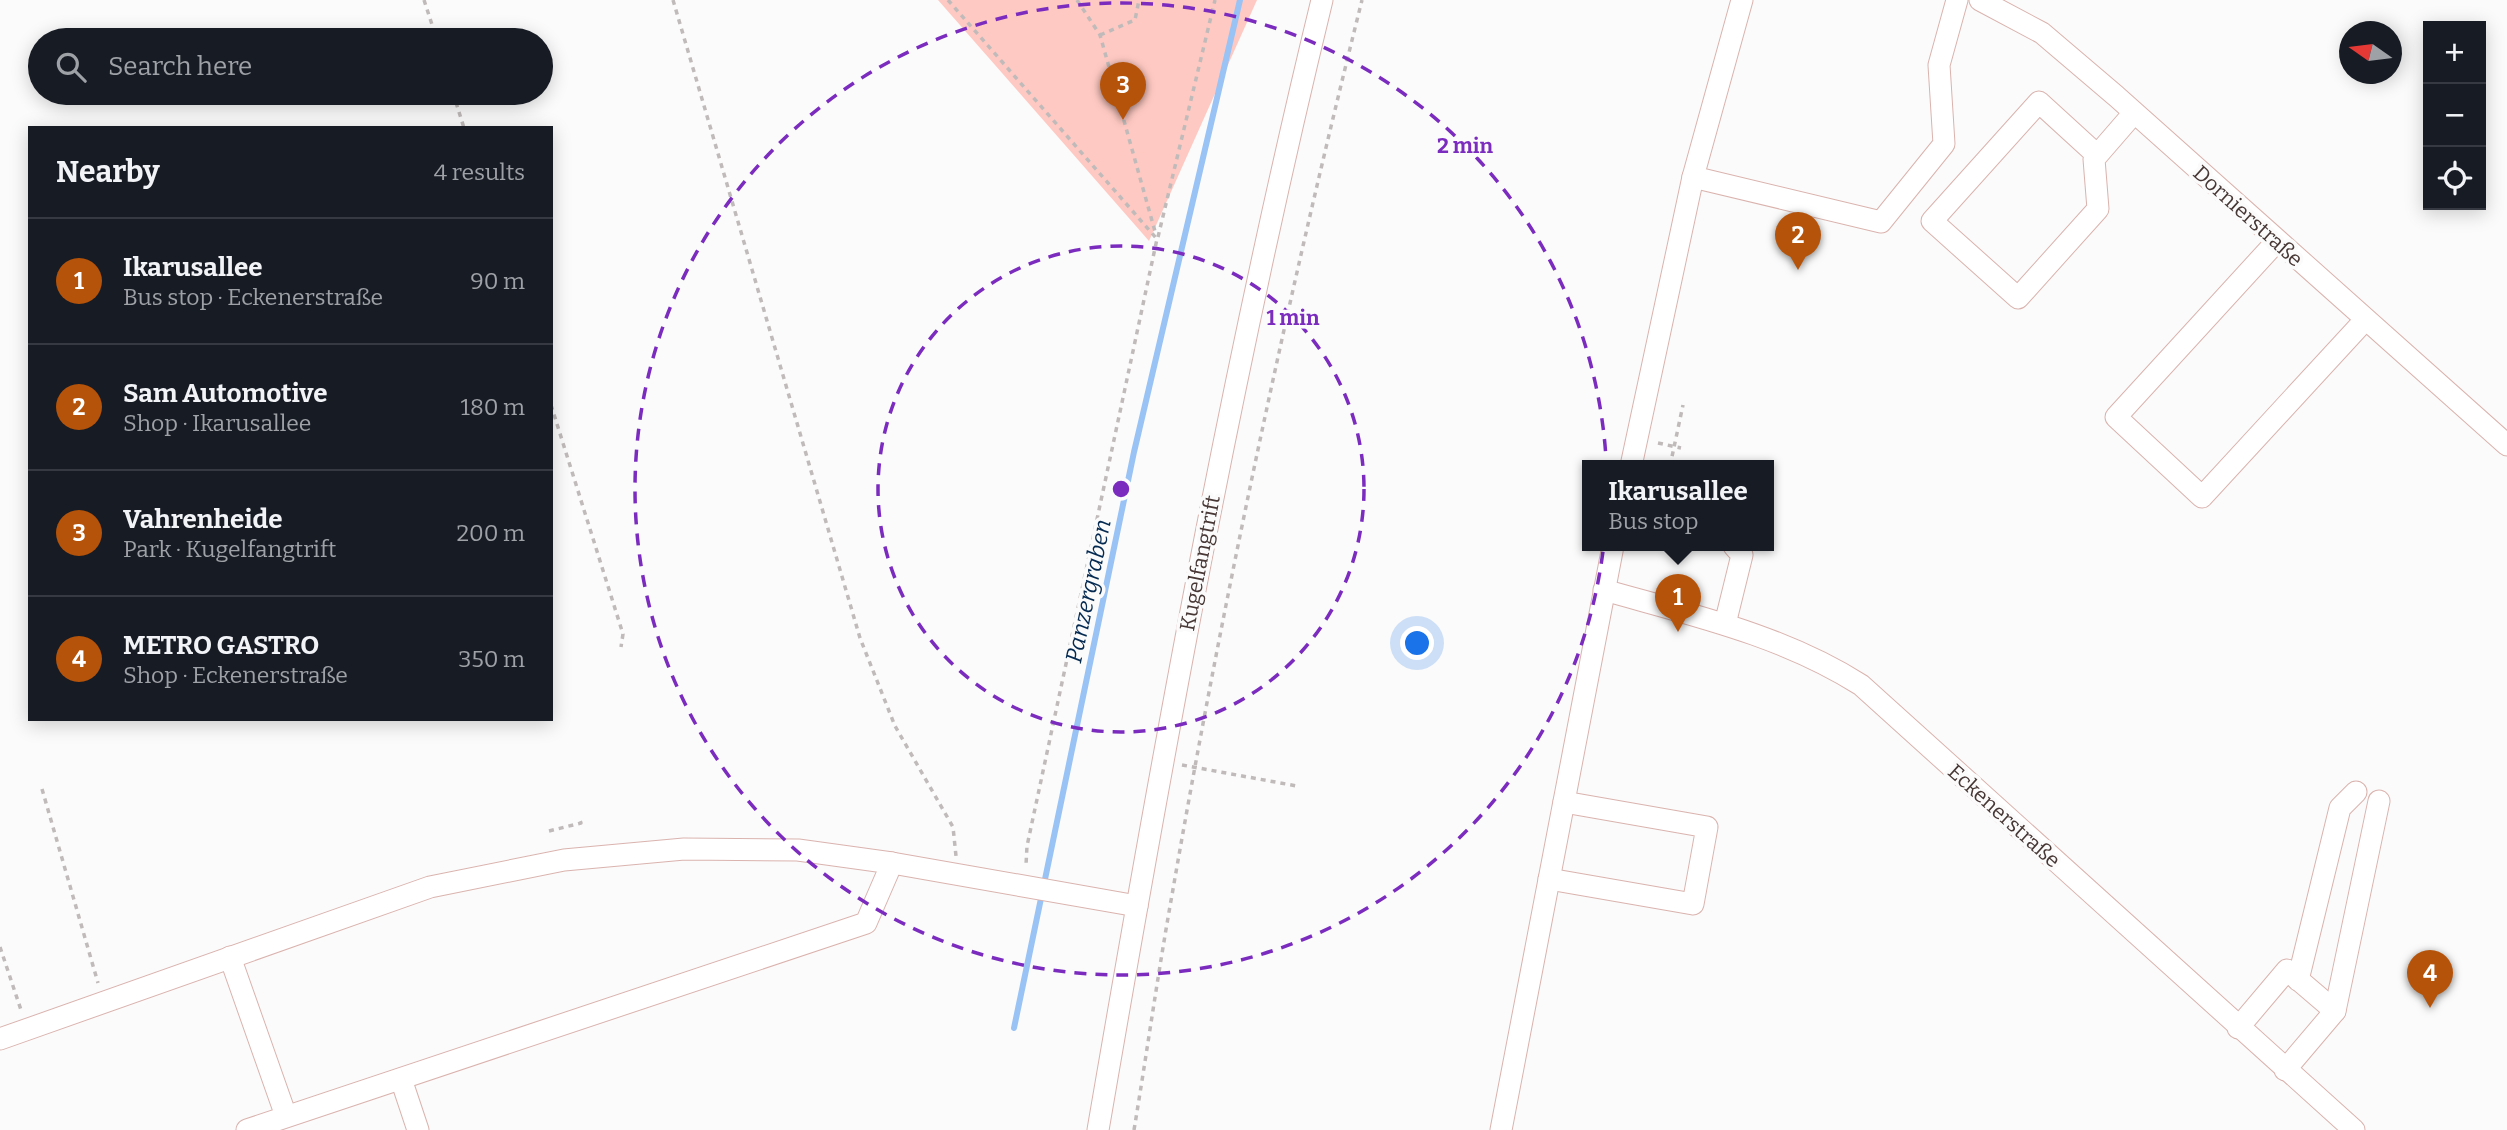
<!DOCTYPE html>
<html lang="en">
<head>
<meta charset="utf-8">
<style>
  body { margin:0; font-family:Bitter,serif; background:#242831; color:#f1f3f6 }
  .controls { position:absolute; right:21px; top:21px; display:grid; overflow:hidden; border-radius:0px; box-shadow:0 4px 18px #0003 }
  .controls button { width:63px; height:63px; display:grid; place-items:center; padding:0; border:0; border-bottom:2px solid #363941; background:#171b24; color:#f1f3f6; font:35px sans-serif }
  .compass { position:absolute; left:2339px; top:21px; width:63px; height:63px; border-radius:50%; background:#171b24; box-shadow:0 4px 18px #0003; rotate:284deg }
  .you { position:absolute; left:1418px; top:644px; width:24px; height:24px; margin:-18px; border:5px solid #fff; border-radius:50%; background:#1a73e8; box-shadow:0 0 0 10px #1a73e833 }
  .badge { display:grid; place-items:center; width:46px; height:46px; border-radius:50%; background:#b45309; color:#fff; font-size:23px; font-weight:700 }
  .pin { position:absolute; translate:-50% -58px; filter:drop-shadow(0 2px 4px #0008) }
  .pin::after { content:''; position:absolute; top:37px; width:24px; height:21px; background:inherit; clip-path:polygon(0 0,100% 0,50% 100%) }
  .popup { position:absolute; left:1582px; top:460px; width:192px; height:91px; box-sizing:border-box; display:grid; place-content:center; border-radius:0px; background:#171b24; filter:drop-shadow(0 2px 5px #0005); font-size:23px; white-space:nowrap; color:#9ea1a6 }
  .popup b { font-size:26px; color:#f1f3f6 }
  .popup::after { content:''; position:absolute; left:50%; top:100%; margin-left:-14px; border:14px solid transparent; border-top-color:#171b24 }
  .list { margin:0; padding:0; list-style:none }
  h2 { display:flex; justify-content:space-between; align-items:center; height:91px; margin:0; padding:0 28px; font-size:30px }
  h2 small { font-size:23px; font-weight:400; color:#9ea1a6 }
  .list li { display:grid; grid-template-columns:46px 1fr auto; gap:21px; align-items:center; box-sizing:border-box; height:126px; padding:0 28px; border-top:2px solid #363941 }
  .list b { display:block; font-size:26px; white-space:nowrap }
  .list p { margin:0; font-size:23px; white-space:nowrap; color:#9ea1a6 }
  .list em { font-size:23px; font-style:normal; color:#9ea1a6 }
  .icon { flex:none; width:38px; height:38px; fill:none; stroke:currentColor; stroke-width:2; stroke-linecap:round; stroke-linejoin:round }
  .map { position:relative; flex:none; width:2507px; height:1130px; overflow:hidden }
  .search { position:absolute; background:#171b24; box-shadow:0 4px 18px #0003; left:28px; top:28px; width:525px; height:77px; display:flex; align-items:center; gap:18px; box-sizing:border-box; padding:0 24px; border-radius:38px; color:#9ea1a6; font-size:26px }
  .panel { position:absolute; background:#171b24; box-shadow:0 4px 18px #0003; left:28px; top:126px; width:525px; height:595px; border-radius:0px }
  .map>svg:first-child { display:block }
  .green { fill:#fec9c2 }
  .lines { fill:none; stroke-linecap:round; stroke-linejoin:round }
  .stream { stroke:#99c2f5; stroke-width:6 }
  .minor-casing { stroke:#dab3ae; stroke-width:23 }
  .path { stroke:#c0bbba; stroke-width:3.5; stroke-dasharray:5 5; stroke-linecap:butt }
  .minor { stroke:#fff; stroke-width:21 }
  .ring { fill:none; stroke:#7b2cbf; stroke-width:3.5; stroke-dasharray:12 9 }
  .labels { text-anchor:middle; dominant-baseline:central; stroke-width:7; stroke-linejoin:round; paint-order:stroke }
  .street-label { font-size:21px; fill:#473735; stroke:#fbfbfb }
  .water-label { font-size:23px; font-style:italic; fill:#052a51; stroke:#fbfbfb }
  .centre { fill:#7b2cbf; stroke:#fbfbfb; stroke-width:3.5 }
  .ring-label { font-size:21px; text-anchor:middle; font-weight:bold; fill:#7b2cbf; stroke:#fbfbfb; stroke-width:7; stroke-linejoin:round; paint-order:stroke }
</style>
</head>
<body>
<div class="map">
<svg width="2507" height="1130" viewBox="0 0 2507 1130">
  <rect width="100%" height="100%" fill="#fbfbfb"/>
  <polygon class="green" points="938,0 1257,0 1149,241"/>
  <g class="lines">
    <polyline class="stream" points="1014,1028 1134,452 1240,0"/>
    <defs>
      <g id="minor">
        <polyline points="1980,0 2042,33 2116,96 2507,445"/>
        <polyline points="2097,155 2039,102 1932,221 2018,298 2098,209 2094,159 2133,114"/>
        <polyline points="1693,177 1881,222 1944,144 1939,65 1957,0"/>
        <polyline points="2277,241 2116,417 2202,497 2365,320"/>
        <polyline points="1631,466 1693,177 1742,0"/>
        <path d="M1604,590c88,25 178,45 257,95l493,445"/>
        <polyline points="1725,624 1742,555 1734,546"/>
        <polyline points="1549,879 1693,904 1707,827 1564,802"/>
        <polyline points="230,957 286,1116"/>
        <polyline points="2298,980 2340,808 2356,792"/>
        <polyline points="2335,1011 2379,801"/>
        <polyline points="2238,1028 2287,970 2335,1011 2285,1070"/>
        <polyline points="0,1039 430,887 564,860 684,849 798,850 892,863 1137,906"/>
        <polyline points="401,1079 418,1130"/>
        <polyline points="247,1130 866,923 892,863"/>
        <path d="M1098,1130c65,-379 133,-756 224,-1130"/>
        <polyline points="1501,1130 1613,546"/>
      </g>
    </defs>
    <use href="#minor" class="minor-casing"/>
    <g class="path">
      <polyline points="424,0 437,40"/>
      <polyline points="673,0 860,638 895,726 953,827 956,856"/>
      <polyline points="948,0 1157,239 1027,846 1026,865"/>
      <polyline points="1077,0 1100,35 1156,235"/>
      <polyline points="1100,35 1135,20 1139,0"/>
      <polyline points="453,93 464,128"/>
      <polyline points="1158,237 1215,0"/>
      <polyline points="551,405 623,634 621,647"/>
      <polyline points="1658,443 1681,448"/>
      <polyline points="1670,466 1683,405"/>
      <polyline points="1182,765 1297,786"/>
      <polyline points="42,789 98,983"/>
      <polyline points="549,831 581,823 579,818"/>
      <polyline points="0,947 21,1010"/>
      <path d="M1134,1130c13,-78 24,-157 38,-235 52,-300 116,-599 190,-895"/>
    </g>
    <use href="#minor" class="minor"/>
  </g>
  <g class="ring">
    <circle cx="1121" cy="489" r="243"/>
    <circle cx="1121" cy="489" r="486"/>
  </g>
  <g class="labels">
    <g class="street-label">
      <text transform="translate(2248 216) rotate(42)">Dornierstraße</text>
      <text transform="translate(1200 563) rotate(-79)">Kugelfangtrift</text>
      <text transform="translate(2004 816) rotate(42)">Eckenerstraße</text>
    </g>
    <g class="water-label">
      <text transform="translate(1088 591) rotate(-78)">Panzergraben</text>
    </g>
  </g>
  <circle cx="1121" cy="489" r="10" class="centre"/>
  <g class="ring-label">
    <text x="1465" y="153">2 min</text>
    <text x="1293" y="325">1 min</text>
  </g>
</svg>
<div class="controls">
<button>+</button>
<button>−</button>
<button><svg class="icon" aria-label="locate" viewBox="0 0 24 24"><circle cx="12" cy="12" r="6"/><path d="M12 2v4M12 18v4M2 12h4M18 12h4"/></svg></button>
</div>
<svg class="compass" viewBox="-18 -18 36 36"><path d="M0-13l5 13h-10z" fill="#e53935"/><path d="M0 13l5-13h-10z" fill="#9ea1a6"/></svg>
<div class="you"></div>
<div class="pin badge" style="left:1678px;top:632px">1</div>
<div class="popup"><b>Ikarusallee</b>Bus stop</div>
<div class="pin badge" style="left:1798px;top:270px">2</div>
<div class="pin badge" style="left:1123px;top:120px">3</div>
<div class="pin badge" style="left:2430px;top:1008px">4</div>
<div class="search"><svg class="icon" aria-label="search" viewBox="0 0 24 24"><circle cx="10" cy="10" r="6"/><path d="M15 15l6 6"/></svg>Search here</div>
<section class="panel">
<h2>Nearby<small>4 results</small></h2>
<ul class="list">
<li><span class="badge">1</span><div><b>Ikarusallee</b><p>Bus stop · Eckenerstraße</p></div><em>90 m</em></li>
<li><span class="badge">2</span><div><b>Sam Automotive</b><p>Shop · Ikarusallee</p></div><em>180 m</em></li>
<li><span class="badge">3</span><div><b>Vahrenheide</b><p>Park · Kugelfangtrift</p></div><em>200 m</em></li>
<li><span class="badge">4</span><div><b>METRO GASTRO</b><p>Shop · Eckenerstraße</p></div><em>350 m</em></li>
</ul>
</section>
</div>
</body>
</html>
